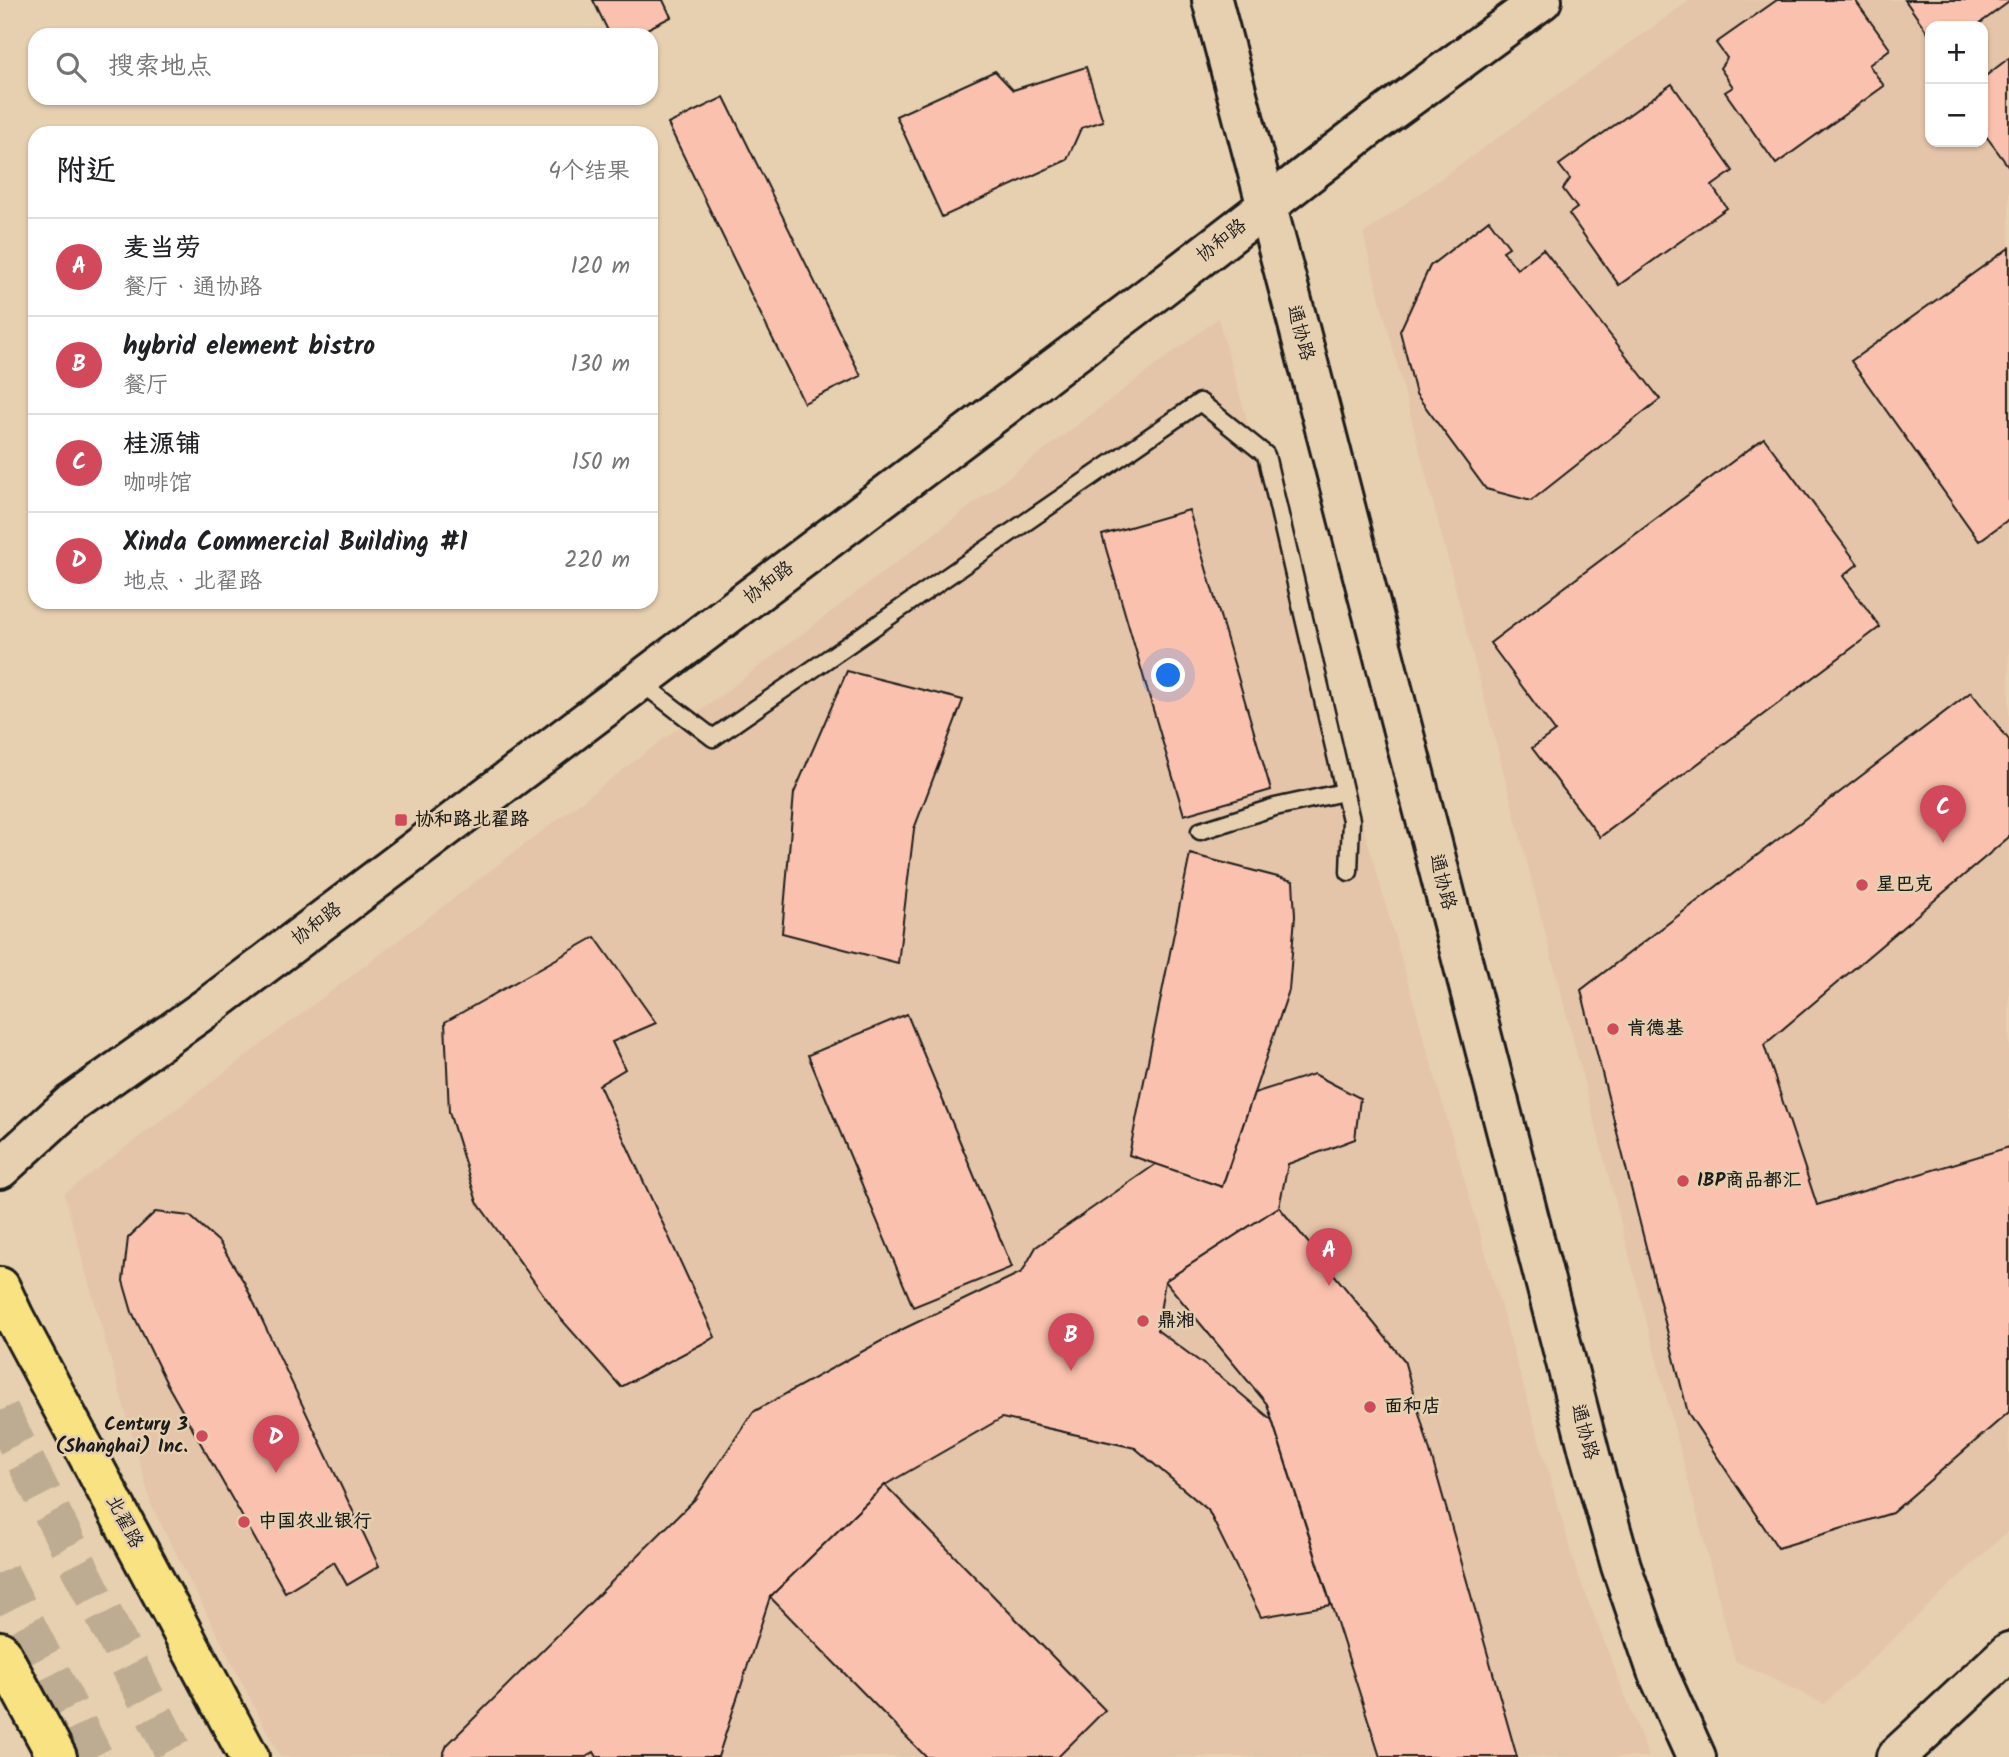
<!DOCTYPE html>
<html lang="zh">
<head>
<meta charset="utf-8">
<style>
  body { margin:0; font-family:Kalam,"LXGW WenKai TC",sans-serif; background:#f6f6f6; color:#202124 }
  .controls { position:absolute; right:21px; top:21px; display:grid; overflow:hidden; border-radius:14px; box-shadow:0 2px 5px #0004 }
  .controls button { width:63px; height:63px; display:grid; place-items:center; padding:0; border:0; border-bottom:2px solid #e0e0e0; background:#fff; color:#202124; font:35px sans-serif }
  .you { position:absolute; left:1169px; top:676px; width:24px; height:24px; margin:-18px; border:5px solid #fff; border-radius:50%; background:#1a73e8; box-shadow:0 0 0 10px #1a73e833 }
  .badge { display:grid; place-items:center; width:46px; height:46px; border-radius:50%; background:#d1495b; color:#fff; font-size:23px; font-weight:700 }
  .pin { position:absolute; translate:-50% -58px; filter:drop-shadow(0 2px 4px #0008) }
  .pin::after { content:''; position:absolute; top:37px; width:24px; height:21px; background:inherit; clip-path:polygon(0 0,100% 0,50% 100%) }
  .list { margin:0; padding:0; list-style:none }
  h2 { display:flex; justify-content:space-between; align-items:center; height:91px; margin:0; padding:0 28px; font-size:30px }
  h2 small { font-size:23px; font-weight:400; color:#757577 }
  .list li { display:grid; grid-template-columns:46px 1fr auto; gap:21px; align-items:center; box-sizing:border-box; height:98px; padding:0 28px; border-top:2px solid #e0e0e0 }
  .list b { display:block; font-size:26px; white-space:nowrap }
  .list p { margin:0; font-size:23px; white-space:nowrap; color:#757577 }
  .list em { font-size:23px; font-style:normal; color:#757577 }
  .icon { flex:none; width:38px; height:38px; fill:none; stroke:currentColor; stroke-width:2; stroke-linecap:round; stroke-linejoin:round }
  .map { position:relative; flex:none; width:2009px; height:1757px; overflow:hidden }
  .search { position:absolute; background:#fff; box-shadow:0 2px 5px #0004; left:28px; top:28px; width:630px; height:77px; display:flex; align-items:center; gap:18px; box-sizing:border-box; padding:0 24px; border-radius:21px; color:#757577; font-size:26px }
  .panel { position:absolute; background:#fff; box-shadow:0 2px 5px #0004; left:28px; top:126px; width:630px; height:483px; border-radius:21px }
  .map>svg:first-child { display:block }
  .built { fill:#e5c5a9; fill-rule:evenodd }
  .building { fill:#fac2ae; stroke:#1c1c1c; stroke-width:2 }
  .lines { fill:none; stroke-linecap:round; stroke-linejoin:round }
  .trunk-tunnel { stroke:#beac92; stroke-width:38; stroke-dasharray:38 19; stroke-linecap:butt }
  .service-casing { stroke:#1c1c1c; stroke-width:21 }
  .tertiary-casing { stroke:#1c1c1c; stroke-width:44 }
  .secondary-casing { stroke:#1c1c1c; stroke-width:44 }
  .primary-casing { stroke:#1c1c1c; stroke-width:44 }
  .service { stroke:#e7d0b0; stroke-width:16 }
  .tertiary { stroke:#e7d0b0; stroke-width:38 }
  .secondary { stroke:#e7d0b0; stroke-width:38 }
  .primary { stroke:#f8e281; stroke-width:38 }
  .poi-dot { fill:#d1495b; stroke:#e7d0b0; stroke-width:2.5 }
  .labels { text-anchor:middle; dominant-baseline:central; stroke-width:5; stroke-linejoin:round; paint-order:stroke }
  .street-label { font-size:19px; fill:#1c1c1c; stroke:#e7d0b0 }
  .poi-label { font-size:19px; font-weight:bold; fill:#1c1c1c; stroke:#e7d0b0; text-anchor:start }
</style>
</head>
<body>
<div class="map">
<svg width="2009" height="1757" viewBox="0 0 2009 1757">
  <rect width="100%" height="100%" fill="#e7d0b0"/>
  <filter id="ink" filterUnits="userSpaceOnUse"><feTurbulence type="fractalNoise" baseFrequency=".0143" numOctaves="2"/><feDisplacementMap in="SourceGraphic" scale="14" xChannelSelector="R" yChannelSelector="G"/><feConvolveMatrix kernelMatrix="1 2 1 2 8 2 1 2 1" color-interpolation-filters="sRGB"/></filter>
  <g filter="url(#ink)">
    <g class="built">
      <path d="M1690,0h319v1530l-185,174 -89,-43 -372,-1427zM1930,26h53v116h-53z"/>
      <polygon points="1218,318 1576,1569 1649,1757 280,1757 152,1507 64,1194"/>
    </g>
    <g class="building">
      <polygon points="593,0 663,0 671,17 635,35 610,35"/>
      <polygon points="1777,0 1855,0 1890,49 1869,65 1884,86 1776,164 1725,92 1733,87 1720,68 1727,58 1716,43"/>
      <polygon points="1905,0 2009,0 2009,2 1976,26 1930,26 1930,36"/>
      <polygon points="2009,58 2009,167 1983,132 1983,78"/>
      <polygon points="1086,67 1103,121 1081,128 1067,160 942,217 896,116 995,71 1013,90"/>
      <polygon points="1672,84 1733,171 1712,186 1727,208 1619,285 1569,214 1577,208 1563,189 1570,179 1559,165"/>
      <polygon points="724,97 861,376 804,403 668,124"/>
      <polygon points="1489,220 1509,247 1503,251 1517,269 1543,249 1660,399 1531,501 1486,489 1416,394 1400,331 1430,266"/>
      <polygon points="2009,248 2009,519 1979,541 1851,361"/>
      <polygon points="1764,438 1858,564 1843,576 1880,627 1600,837 1532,748 1555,731 1490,643"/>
      <polygon points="1189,510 1271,790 1184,815 1102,535"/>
      <polygon points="847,671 963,700 914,829 898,963 782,933 794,793"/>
      <polygon points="1971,692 2009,740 2009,837 1764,1045 1817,1205 2009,1147 2009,1412 1892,1513 1778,1548 1688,1413 1581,990"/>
      <polygon points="1190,854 1293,881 1295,916 1289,990 1222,1187 1129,1155"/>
      <polygon points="595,937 656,1023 612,1042 625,1069 599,1085 715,1337 621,1387 561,1319 477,1202 449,1112 445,1022"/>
      <polygon points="907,1014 1012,1267 913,1307 808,1055"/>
      <polygon points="1314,1074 1360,1098 1355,1139 1288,1164 1279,1207 1165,1281 1157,1330 1222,1378 1272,1420 1331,1605 1261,1617 1208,1510 1135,1448 1002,1418 885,1485 770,1597 718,1757 597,1757 594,1752 586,1757 442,1757 447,1745 695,1499 753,1412 903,1329 1022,1272 1036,1247 1156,1164 1222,1187 1254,1093"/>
      <polygon points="1279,1207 1404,1360 1517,1757 1380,1757 1267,1404 1165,1281"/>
      <polygon points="155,1212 190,1216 219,1242 244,1282 379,1566 347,1585 334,1562 285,1592 167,1384 132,1312 123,1281 128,1238"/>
      <polygon points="885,1485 1105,1710 1058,1757 926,1757 770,1597"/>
    </g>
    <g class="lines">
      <g class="trunk-tunnel">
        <polyline points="0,1411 176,1757"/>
        <polyline points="0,1573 94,1757"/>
      </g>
      <defs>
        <g id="service">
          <polyline points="639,681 713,738 1200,402 1266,455 1351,820 1349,872"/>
          <polyline points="1200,831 1275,807 1344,792"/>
        </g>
        <g id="tertiary">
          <polyline points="1212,0 1297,320 1591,1459 1621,1566 1657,1671 1696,1757"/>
          <polyline points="1896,1757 2009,1652"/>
        </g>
        <polyline id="secondary" points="0,1169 71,1104 209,1006 1158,290 1369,127 1542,0"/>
        <g id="primary">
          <polyline points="0,1287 14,1317 249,1757"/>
          <polyline points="0,1651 57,1757"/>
        </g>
      </defs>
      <use href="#service" class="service-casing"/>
      <use href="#tertiary" class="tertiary-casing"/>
      <use href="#secondary" class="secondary-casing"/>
      <use href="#primary" class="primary-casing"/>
      <use href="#service" class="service"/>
      <use href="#tertiary" class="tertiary"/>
      <use href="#secondary" class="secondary"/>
      <use href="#primary" class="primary"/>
    </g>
  </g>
  <g class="poi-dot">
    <rect x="394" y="813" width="14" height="14" rx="3.5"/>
    <circle cx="1862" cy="885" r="7"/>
    <circle cx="1613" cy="1029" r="7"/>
    <circle cx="1683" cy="1181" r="7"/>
    <circle cx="1143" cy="1321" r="7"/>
    <circle cx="1370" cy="1407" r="7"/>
    <circle cx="202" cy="1436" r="7"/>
    <circle cx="244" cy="1522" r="7"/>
  </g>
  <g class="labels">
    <g class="street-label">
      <text transform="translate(1222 241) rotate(-38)">协和路</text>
      <text transform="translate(1300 333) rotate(75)">通协路</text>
      <text transform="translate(769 583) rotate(-37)">协和路</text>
      <text transform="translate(1442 882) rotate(76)">通协路</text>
      <text transform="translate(317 924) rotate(-37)">协和路</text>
      <text transform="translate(1584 1432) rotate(75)">通协路</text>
      <text transform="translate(124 1522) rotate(62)">北翟路</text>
    </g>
    <g class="poi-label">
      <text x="415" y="820">协和路北翟路</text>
      <text x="1876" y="885">星巴克</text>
      <text x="1627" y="1029">肯德基</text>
      <text x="1697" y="1181">IBP商品都汇</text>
      <text x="1157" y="1321">鼎湘</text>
      <text x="1384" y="1407">面和店</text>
      <text x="188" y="1425" text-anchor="end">Century 3<tspan x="188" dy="22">(Shanghai) Inc.</tspan></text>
      <text x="258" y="1522">中国农业银行</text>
    </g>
  </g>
</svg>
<div class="controls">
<button>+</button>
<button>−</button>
</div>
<div class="you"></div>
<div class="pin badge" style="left:1329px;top:1286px">A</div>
<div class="pin badge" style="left:1071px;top:1371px">B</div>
<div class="pin badge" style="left:1943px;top:843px">C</div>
<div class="pin badge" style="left:276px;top:1473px">D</div>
<div class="search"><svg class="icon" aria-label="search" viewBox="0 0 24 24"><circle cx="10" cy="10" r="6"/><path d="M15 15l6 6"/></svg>搜索地点</div>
<section class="panel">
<h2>附近<small>4个结果</small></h2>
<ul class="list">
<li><span class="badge">A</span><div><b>麦当劳</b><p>餐厅 · 通协路</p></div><em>120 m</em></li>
<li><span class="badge">B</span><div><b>hybrid element bistro</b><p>餐厅</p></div><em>130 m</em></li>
<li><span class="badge">C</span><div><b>桂源铺</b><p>咖啡馆</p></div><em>150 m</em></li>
<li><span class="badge">D</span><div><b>Xinda Commercial Building #1</b><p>地点 · 北翟路</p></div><em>220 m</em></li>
</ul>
</section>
</div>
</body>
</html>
